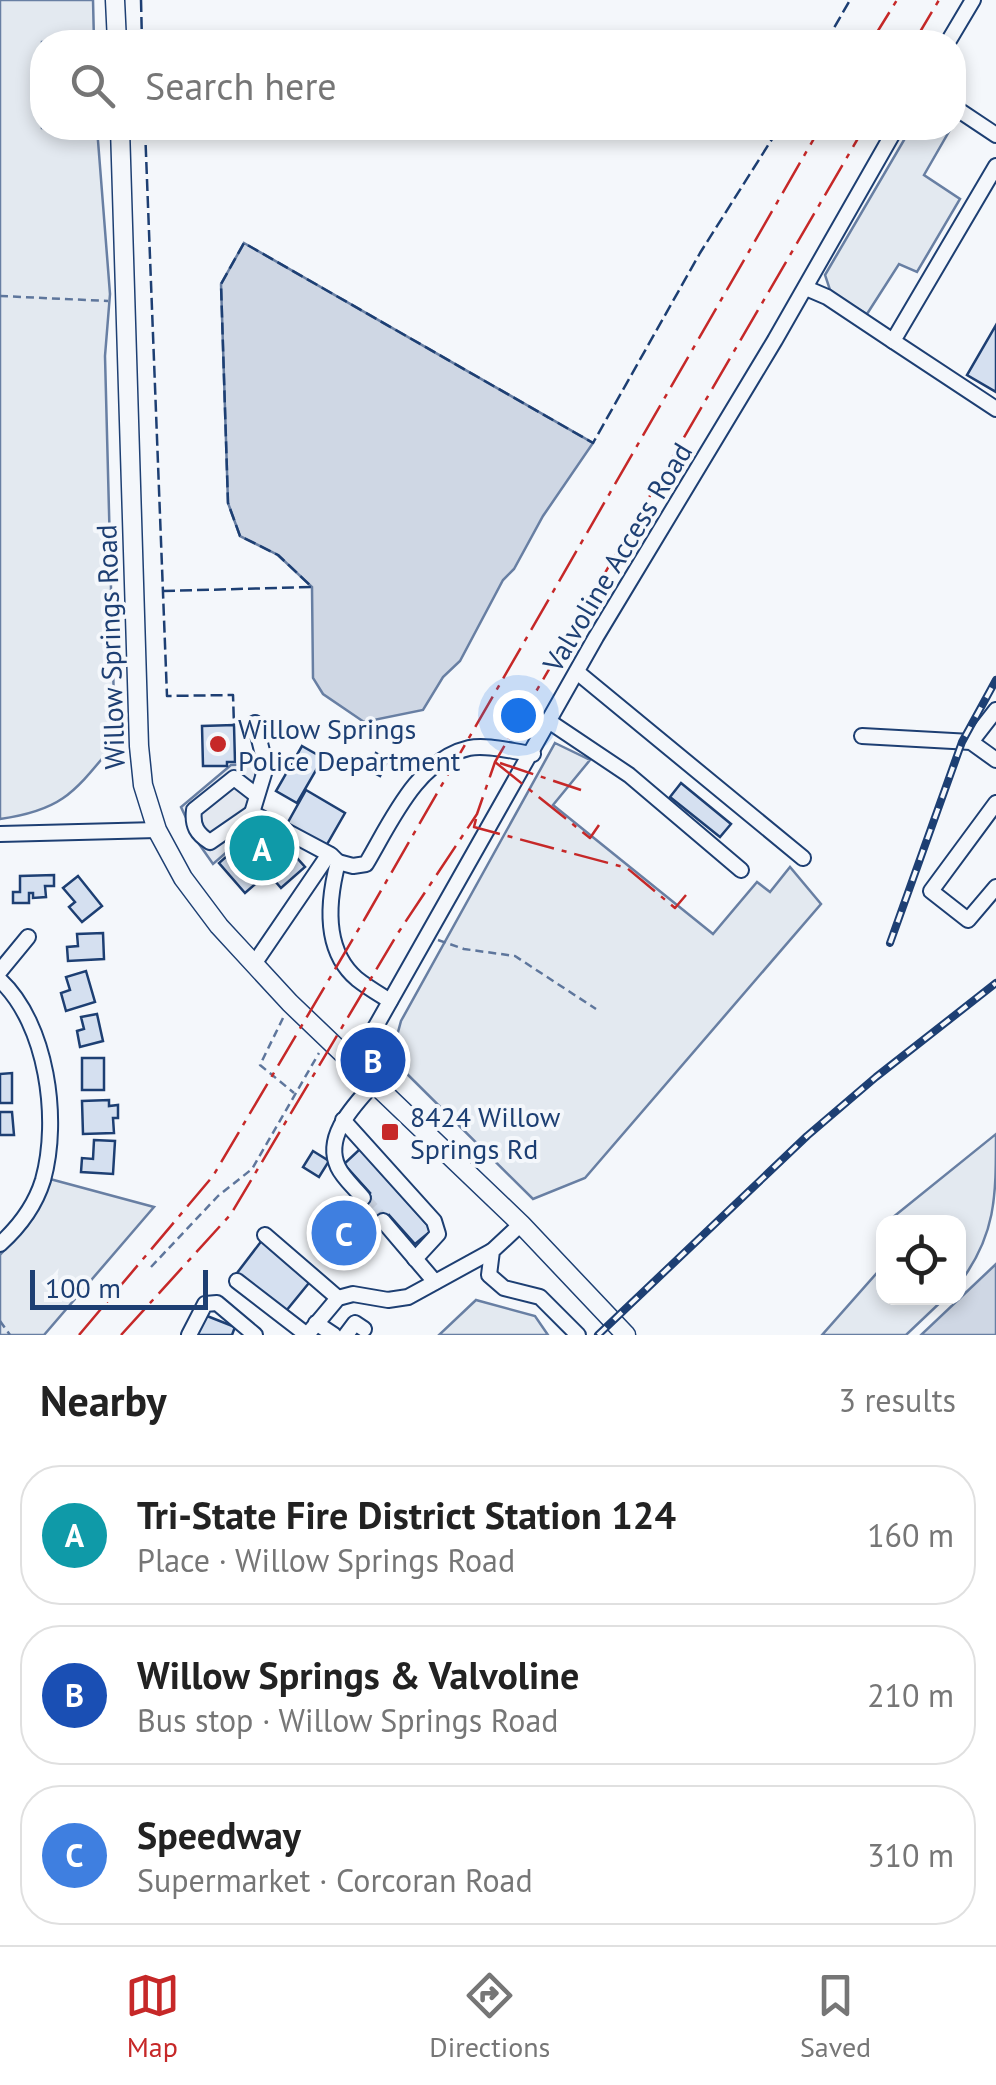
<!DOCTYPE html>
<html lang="en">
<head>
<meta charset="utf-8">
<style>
  body { margin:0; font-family:"PT Sans",sans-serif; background:#f6f6f6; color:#222 }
  .controls { position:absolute; right:30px; bottom:30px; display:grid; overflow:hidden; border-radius:20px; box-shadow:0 5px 15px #0003 }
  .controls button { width:90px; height:90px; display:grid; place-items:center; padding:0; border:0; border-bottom:2px solid #e0e0e0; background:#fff; color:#222; font:50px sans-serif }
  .scale { position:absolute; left:30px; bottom:25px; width:178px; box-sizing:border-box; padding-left:10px; border:5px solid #1d3f73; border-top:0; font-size:28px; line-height:35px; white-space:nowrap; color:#1d3f73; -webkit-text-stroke:8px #f4f7fb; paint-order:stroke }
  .you { position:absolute; left:518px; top:715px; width:35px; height:35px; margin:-25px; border:8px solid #fff; border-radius:50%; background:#1a73e8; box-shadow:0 0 0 15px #1a73e833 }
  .badge { display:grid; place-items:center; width:65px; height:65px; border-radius:50%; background:#c62828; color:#fff; font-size:32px; font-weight:700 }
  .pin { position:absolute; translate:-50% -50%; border:5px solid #fff; box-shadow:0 2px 10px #0006 }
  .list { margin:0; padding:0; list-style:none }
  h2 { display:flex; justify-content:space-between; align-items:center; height:130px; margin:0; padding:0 40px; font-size:42px }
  h2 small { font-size:32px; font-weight:400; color:#767676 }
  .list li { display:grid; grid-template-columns:65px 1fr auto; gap:30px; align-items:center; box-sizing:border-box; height:140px; margin:0 20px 20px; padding:0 20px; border:2px solid #e0e0e0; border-radius:40px }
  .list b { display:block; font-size:38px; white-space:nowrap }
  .list p { margin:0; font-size:32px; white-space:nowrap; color:#767676 }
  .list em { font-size:32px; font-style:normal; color:#767676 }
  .icon { flex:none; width:55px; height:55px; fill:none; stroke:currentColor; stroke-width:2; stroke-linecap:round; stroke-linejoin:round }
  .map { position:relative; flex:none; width:996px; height:1335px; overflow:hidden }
  .search { position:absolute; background:#fff; box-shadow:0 5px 15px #0003; left:30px; right:30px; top:30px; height:110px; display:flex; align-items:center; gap:25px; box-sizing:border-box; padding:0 35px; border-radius:40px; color:#767676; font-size:38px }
  .sheet { height:610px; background:#fff }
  nav { display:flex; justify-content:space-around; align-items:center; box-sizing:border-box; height:140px; border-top:2px solid #e0e0e0; background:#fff; font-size:28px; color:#767676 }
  nav a { display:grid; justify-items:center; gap:5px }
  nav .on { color:#c62828 }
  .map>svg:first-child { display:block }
  .green { fill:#e3e9f0; stroke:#687fa3; stroke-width:2.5 }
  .parking { fill:#e3e8f0; stroke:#687fa3; stroke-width:2.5 }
  .water { fill:#cfd7e4; stroke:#687fa3; stroke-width:2.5 }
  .building { fill:#d5e0f0; stroke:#1d3f73; stroke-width:2.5 }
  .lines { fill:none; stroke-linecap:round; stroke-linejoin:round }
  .minor-tunnel { stroke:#c9d2e0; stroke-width:14; stroke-dasharray:14 7; stroke-linecap:butt }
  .minor-casing { stroke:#1d3f73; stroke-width:18 }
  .major-casing { stroke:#1d3f73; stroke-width:21 }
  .path { stroke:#5e769c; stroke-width:2.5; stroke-dasharray:8 5; stroke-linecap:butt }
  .minor { stroke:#f4f7fb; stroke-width:14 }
  .major { stroke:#f4f7fb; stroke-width:18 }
  .rail-casing { stroke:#1d3f73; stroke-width:8 }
  .rail { stroke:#f4f7fb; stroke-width:4; stroke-dasharray:11; stroke-linecap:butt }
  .fence { stroke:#1d3f73; stroke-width:2.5; stroke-dasharray:12 5; stroke-linecap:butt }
  .power { stroke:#c62828; stroke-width:2.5; stroke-dasharray:35 8 5 8; stroke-linecap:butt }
  .poi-dot { fill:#c62828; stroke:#f4f7fb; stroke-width:4 }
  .labels { text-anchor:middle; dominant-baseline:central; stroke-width:8; stroke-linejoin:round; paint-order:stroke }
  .street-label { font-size:28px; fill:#1d3f73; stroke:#f4f7fb }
  .poi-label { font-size:28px; fill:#1d3f73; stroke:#f4f7fb; text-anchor:start }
</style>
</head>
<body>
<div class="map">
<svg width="996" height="1335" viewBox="0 0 996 1335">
  <rect width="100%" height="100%" fill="#f4f7fb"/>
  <g class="green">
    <path d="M0,0h93l1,42h-52v86h55l13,166 -5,62 10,387c-40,48 -51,67 -115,76z"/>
    <polygon points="911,128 951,128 924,175 960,199 917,272 899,264 867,314 831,293 825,275"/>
    <polygon points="555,743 590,760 553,805 713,934 757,882 770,892 790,867 821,904 585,1178 533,1199 391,1058 401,1021"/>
    <path d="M996,1134c0,64 0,101 -37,150l-1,-62h-71z"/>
    <polygon points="50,1179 154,1207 44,1335 0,1335 0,1255 33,1218"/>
    <polygon points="883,1266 884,1298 945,1298 906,1335 822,1335"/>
    <polygon points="476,1300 535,1316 548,1335 439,1335"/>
  </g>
  <polygon class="parking" points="255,764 258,825 213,864 197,841 181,807 231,765"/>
  <g class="water">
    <polygon points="244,243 593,443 543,516 514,569 503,580 460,661 443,677 423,710 364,722 323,694 313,678 312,587 278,555 240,536 228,503 221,284"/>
    <polygon points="996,1264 996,1335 921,1335"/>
  </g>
  <g class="building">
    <polygon points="996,325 996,392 967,375"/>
    <polygon points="234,725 235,762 227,762 227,766 203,766 202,726"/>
    <polygon points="302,746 323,758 297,803 276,791"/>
    <polygon points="376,753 388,760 380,776 367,769"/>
    <polygon points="681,783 731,824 720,837 670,797"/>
    <polygon points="306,790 345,813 326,846 287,824"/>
    <polygon points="262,825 269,833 272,830 305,867 281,888 268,873 245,893 219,863"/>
    <polygon points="54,875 54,886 45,886 46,897 33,898 33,893 29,893 29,903 13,903 13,892 20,892 20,876"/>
    <polygon points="78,876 102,906 82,922 69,907 75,902 63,888"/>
    <polygon points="103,933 104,959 68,961 67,947 78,946 77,934"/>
    <polygon points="86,971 95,1002 66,1011 61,993 70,990 66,977"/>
    <polygon points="97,1014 103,1041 80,1047 77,1031 84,1029 81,1017"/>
    <rect x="82" y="1058" width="22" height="32"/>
    <polygon points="12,1073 12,1103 0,1103 0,1074"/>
    <polygon points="109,1100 109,1106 118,1105 118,1118 113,1118 114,1133 83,1134 82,1101"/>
    <polygon points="0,1112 12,1112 14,1135 0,1135"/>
    <polygon points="94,1140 115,1141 113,1174 81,1172 82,1158 93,1159"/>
    <polygon points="360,1149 432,1230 415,1244 389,1215 363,1238 344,1216 370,1193 344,1164"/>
    <polygon points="313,1151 329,1161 319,1177 303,1167"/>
    <polygon points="335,1211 345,1215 364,1237 364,1243 349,1257 324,1229 327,1226 323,1221"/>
    <polygon points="263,1239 313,1278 286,1311 237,1273"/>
    <polygon points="202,1314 235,1327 232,1335 194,1335"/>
  </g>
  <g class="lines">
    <polyline class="minor-tunnel" points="363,1198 383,1221"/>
    <defs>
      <g id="minor">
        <polyline points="948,42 973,0"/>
        <polyline points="954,107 996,135"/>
        <polyline points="996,166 893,341 996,409"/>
        <polyline points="806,288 827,297 893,341"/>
        <polyline points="577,672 803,858"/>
        <polyline points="550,722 629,775 741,870"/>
        <polyline points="862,736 971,742 996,760"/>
        <polyline points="971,742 996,710"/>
        <polyline points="996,803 931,891 968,920 996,887"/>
        <path d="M252,813l-42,29c-13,-8 -18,-16 -16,-32l40,-32 22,17"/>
        <polyline points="0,834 157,830"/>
        <path d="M331,855l7,7c-10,38 -15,88 19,117 10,8 22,15 33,22"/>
        <path d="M338,862l15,4 13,-2c25,-42 51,-104 103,-116 18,-4 45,4 64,6"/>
        <polyline points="254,964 329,854 252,813 266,767 255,723"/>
        <polyline points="0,971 28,937"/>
        <path d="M0,980c47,44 60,139 43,200 -8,26 -23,46 -43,64"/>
        <polyline points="354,1065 596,637 775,340 896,128"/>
        <polyline points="343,1120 434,1221 438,1234 415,1259"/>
        <path d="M363,1198c-7,-9 -20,-20 -25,-31 -15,-32 18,-63 36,-84"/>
        <polyline points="383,1221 435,1282"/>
        <polyline points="521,1224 492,1251 489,1275 504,1288 540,1297 578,1335"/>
        <polyline points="265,1235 338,1298"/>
        <polyline points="237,1281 307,1335"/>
        <polyline points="316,1323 334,1335"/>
        <polyline points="189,1335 205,1304 217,1303 255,1335"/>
        <polyline points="307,1335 338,1298 353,1294 388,1300 408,1297 492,1251"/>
        <polyline points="346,1335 355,1323 364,1329"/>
      </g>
      <g id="major">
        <polyline points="115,0 117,42"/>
        <polyline points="120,128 139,746 143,785 157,830 183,878 219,926 290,1003 521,1224 626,1335"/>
      </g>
    </defs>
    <use href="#minor" class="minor-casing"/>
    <use href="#major" class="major-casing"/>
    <g class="path">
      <polyline points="0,296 108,301"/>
      <polyline points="438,940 464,949 515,956 596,1009"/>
      <polyline points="283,1018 260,1065 294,1093"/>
      <polyline points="151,1267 218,1196 252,1169 319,1053"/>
      <polyline points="0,1321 10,1335"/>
    </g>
    <use href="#minor" class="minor"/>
    <use href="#major" class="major"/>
    <defs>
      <g id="rail">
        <polyline points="890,943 962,742 996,680"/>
        <polyline points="598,1335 807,1136 876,1077 996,983"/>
      </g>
    </defs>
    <use href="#rail" class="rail-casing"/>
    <use href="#rail" class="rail"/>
    <g class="fence">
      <polyline points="141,0 142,42"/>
      <polyline points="826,42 850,0"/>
      <polyline points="145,128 167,696 233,695 234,725"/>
      <polyline points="163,591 312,587 278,555 240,536 228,503 221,284 244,243 593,443 700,253 779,128"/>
    </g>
    <g class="power">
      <polyline points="871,42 897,0"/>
      <polyline points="914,42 939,0"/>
      <polyline points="495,762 590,838 599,825"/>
      <polyline points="500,763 581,790"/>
      <polyline points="476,819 474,827 627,868 675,908 686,895"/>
      <polyline points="79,1335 213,1176 367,915 820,128"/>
      <polyline points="121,1335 231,1214 398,933 477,814 495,762 864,128"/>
    </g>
  </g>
  <g class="poi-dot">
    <circle cx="218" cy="744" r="10"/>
    <rect x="380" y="1122" width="20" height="20" rx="5"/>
  </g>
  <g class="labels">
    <g class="street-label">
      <text transform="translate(617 557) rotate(-59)">Valvoline Access Road</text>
      <text transform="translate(110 647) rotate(-92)">Willow Springs Road</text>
    </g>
    <g class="poi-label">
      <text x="238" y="728">Willow Springs<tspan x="238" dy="32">Police Department</tspan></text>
      <text x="410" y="1116">8424 Willow<tspan x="410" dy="32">Springs Rd</tspan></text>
    </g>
  </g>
</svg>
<div class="controls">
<button><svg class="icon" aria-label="locate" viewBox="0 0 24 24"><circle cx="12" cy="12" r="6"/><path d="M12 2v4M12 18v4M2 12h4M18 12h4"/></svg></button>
</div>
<div class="scale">100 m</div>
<div class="you"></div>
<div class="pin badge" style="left:262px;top:848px;background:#0f9aa8">A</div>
<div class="pin badge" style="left:373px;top:1060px;background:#1a4fb4">B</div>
<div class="pin badge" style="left:344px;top:1233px;background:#3f7fe0">C</div>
<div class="search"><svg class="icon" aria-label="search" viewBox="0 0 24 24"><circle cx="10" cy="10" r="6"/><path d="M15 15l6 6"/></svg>Search here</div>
</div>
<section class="sheet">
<h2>Nearby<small>3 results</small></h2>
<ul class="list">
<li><span class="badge" style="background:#0f9aa8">A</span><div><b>Tri-State Fire District Station 124</b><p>Place · Willow Springs Road</p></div><em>160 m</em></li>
<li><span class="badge" style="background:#1a4fb4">B</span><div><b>Willow Springs &amp; Valvoline</b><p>Bus stop · Willow Springs Road</p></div><em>210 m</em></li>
<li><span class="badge" style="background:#3f7fe0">C</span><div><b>Speedway</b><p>Supermarket · Corcoran Road</p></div><em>310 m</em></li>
</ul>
</section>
<nav>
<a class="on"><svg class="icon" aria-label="map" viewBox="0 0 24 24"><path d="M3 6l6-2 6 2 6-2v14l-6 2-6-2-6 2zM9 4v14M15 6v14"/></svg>Map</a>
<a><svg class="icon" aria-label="directions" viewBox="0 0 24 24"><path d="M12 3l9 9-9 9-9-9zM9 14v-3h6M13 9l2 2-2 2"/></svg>Directions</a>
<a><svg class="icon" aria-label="saved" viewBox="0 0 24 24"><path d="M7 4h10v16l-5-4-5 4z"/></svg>Saved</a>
</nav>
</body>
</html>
